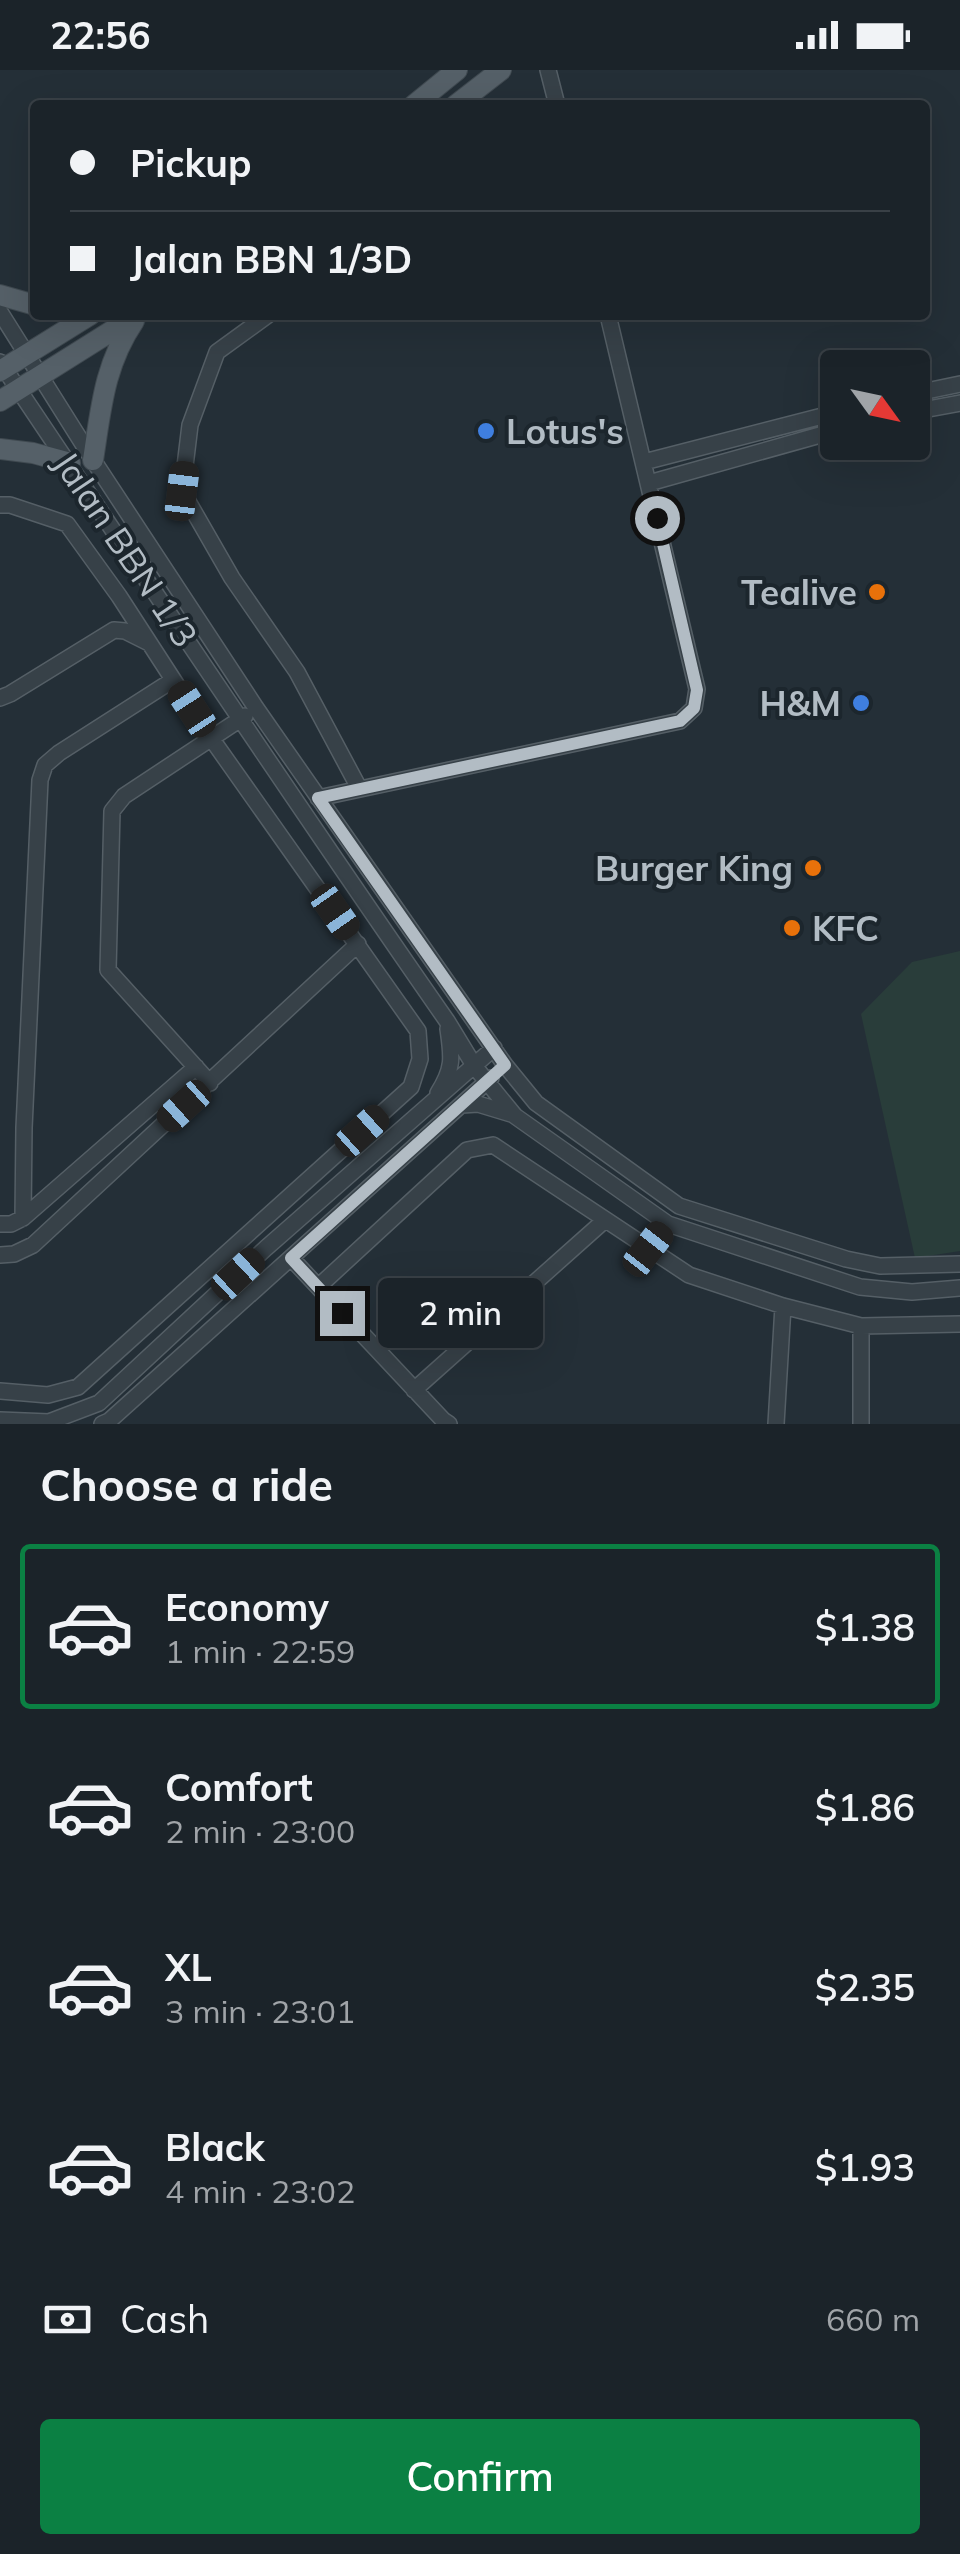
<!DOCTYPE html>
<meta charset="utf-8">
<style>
:root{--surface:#1b2329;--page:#242b31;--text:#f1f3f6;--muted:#a0a4a8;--line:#394046;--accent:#0b8043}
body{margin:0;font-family:Mulish,sans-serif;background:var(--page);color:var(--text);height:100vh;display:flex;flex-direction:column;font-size:38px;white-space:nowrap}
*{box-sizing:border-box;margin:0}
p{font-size:32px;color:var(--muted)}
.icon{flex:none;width:55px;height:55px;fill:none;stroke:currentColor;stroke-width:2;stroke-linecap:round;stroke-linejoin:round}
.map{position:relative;height:1354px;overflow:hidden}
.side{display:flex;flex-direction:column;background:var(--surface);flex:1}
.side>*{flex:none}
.top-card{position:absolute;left:30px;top:30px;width:900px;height:220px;border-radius:10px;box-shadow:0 10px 40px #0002,0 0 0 2px var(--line);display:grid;align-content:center;height:220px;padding:0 40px;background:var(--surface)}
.needle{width:65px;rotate:123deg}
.controls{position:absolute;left:820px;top:280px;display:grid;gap:20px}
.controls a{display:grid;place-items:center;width:110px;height:110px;border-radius:10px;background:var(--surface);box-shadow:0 10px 40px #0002,0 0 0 2px var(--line);font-size:50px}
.end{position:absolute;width:45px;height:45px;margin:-22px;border:12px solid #b2bcc4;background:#111;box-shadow:0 0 0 5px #111}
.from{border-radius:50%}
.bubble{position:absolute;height:70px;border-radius:10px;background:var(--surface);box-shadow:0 10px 40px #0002,0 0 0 2px var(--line);font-size:32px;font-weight:600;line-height:70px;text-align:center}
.car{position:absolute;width:30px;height:60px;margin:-30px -15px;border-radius:12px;box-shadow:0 0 8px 2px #0007;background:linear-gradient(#222 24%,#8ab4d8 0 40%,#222 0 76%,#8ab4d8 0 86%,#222 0)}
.top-card b{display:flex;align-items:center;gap:35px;height:95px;font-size:38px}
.top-card b+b{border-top:2px solid var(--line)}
.top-card i{width:25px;height:25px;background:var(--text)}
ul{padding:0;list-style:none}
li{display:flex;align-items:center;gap:30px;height:165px;margin:0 20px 15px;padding:0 20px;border:5px solid transparent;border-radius:10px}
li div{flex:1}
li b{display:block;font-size:38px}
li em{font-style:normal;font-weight:600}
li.selected{border-color:var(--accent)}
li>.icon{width:90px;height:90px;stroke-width:1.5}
h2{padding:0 40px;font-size:45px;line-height:120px}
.pay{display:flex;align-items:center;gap:25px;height:110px;padding:0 40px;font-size:38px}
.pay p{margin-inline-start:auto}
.cta{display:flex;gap:20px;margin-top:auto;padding:20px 40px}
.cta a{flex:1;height:115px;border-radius:10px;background:var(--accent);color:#fff;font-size:40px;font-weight:600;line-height:115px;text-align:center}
.status{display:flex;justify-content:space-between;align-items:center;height:70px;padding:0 50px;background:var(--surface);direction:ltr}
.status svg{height:28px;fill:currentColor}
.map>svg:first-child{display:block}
.green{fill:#293d3a}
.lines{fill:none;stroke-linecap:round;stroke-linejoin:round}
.minor-casing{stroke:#555f66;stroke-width:18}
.major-casing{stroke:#404a51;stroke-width:22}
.minor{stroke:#374148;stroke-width:15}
.major{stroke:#556068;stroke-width:20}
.route{stroke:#b2bcc4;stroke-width:12}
.shop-dot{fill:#3f7fe0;stroke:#1c262d;stroke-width:4}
.food-dot{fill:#e8710a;stroke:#1c262d;stroke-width:4}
.labels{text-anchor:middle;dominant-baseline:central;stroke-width:8;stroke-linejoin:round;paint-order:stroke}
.poi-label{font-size:35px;font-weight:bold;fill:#b2bcc4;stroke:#1c262d;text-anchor:end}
.street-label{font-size:35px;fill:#b2bcc4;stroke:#1c262d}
</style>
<div class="status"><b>22:56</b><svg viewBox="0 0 49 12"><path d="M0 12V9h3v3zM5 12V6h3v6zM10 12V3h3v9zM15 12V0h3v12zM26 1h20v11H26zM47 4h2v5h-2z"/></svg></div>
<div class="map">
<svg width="960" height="1354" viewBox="0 0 960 1354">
<rect width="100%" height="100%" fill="#242f37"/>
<path class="green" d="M960,881V1181L915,1188L861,944L912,892Z"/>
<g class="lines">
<g class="minor-casing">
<path id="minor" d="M548,0L557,35
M0,242L93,390L256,638L505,995L536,1033L679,1136L846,1189L880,1196L960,1194
M268,245L217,282L190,355L182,421L232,508L297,602L359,718
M0,292C148,512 295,733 447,951L475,997L515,1046L668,1154L860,1217L912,1222L960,1218
M912,324L960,314
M912,342L960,333
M644,392L838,342
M649,413L838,360
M0,435H10L67,454L119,526L211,668L418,961L420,989L411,1017L78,1317L48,1325L0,1321
M0,628L10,624L114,560L125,561L149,573
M318,728L680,651L694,638L697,619L608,245
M210,1013L108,900L112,741L124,726L245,646
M438,1023C454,998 452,987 448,959
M462,1035L478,1034L511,1044
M23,1148L24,1058L40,710L45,695L59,683L173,610
M0,1154H11L23,1148L196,997
M0,1185L14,1184L33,1175L358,874
M291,1188L443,1350L449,1354
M318,1217L467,1080L493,1075L689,1205L783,1236L861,1256L960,1254
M414,1320L605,1150
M0,1350L49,1352L99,1333L266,1178L494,978
M102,1354L109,1351L491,1008
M776,1354L783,1236
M861,1354V1256"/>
</g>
<g class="major-casing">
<path id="major" d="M414,35L457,0
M456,35L501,0
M0,225L35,235
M0,301L90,245
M0,331L137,245
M0,379L33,383L70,393
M93,390C101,339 104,295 134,251"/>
</g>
<use href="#minor" class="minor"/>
<use href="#major" class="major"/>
</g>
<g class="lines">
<path class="route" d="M342,1243L291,1188L505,995L318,728L680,651L694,638L697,620L657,448"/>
</g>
<g class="shop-dot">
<circle cx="486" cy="361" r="10"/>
<circle cx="861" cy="633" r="10"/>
</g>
<g class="food-dot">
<circle cx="877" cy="522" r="10"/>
<circle cx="813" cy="798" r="10"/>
<circle cx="792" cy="858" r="10"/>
</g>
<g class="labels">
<g class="poi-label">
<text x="506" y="361" text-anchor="start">Lotus's</text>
<text x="857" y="522">Tealive</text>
<text x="841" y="633">H&amp;M</text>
<text x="793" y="798">Burger King</text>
<text x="812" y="858" text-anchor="start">KFC</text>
</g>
<g class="street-label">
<text transform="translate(126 479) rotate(56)">Jalan BBN 1/3</text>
</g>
</g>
</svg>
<div class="controls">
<a><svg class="needle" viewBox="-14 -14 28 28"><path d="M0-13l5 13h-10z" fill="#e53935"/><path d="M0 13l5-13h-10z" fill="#a0a4a8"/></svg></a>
</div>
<i class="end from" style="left:657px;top:448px"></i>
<i class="end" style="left:342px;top:1243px"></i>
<div class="bubble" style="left:378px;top:1208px;width:165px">2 min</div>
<i class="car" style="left:182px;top:421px;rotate:7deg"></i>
<i class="car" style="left:192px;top:639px;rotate:327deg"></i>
<i class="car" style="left:335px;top:842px;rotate:145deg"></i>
<i class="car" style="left:184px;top:1036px;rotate:228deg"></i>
<i class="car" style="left:362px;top:1061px;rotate:48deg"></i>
<i class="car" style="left:648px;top:1179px;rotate:38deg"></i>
<i class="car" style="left:238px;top:1204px;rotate:47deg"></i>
<div class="top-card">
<b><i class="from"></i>Pickup</b>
<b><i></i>Jalan BBN 1/3D</b>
</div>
</div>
<section class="side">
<h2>Choose a ride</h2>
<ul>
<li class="selected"><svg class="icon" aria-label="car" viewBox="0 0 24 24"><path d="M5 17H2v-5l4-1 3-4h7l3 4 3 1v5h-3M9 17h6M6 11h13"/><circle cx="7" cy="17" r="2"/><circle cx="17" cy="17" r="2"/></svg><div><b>Economy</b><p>1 min · 22:59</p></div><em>$1.38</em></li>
<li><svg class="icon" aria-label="car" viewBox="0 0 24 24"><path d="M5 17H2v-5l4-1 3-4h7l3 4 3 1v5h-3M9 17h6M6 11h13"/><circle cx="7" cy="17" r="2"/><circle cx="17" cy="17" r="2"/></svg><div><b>Comfort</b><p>2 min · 23:00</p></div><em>$1.86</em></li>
<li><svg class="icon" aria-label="car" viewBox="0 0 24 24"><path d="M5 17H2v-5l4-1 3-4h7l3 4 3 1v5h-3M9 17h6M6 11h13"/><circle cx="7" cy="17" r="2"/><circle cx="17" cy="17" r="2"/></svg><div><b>XL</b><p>3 min · 23:01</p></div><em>$2.35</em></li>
<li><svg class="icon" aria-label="car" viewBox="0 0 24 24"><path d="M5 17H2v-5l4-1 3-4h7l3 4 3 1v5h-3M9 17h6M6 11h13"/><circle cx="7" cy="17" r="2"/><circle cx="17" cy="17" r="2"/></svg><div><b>Black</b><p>4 min · 23:02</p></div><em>$1.93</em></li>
</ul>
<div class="pay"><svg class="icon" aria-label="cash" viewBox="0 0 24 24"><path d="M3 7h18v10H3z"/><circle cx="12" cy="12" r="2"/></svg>Cash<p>660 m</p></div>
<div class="cta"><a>Confirm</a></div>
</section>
